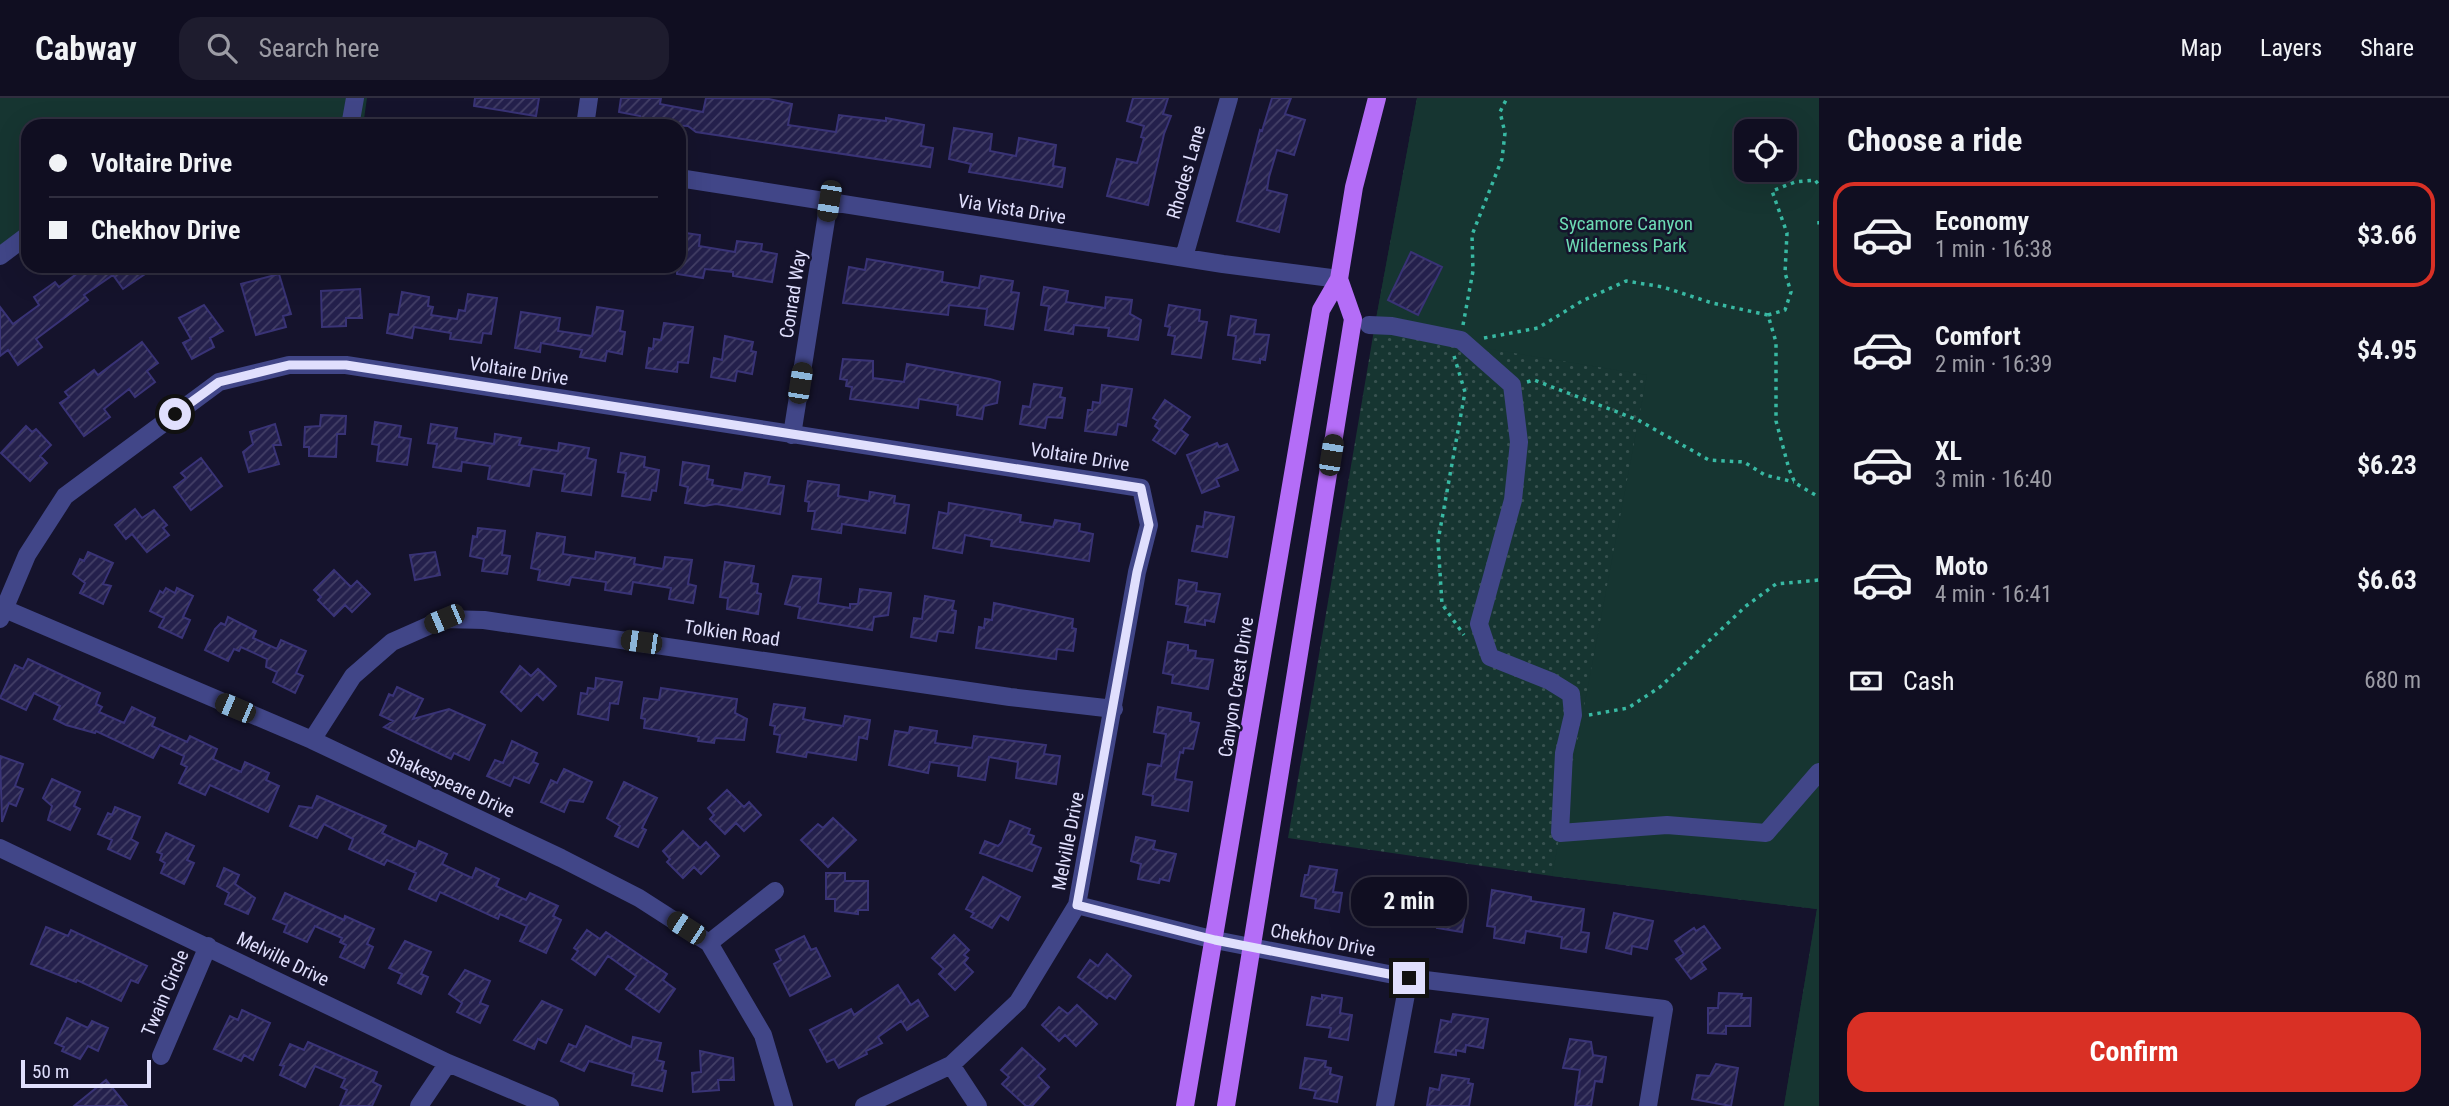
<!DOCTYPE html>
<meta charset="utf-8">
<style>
:root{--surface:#100e21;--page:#1e1c2e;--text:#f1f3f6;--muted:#9c9ca5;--line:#302e3f;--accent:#d93025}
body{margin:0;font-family:"Roboto Condensed",sans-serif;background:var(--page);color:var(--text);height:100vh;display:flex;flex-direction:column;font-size:26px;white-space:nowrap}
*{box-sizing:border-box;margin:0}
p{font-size:23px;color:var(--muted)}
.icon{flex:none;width:38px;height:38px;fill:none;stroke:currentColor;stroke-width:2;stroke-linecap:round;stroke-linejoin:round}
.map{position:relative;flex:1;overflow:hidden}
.side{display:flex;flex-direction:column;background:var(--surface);width:630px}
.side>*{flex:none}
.guide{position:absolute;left:21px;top:21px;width:665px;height:154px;border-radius:21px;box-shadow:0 7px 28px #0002,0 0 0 2px var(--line);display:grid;align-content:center;height:154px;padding:0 28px;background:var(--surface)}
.controls{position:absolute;left:1734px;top:21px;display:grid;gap:14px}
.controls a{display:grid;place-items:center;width:63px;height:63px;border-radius:14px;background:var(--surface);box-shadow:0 7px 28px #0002,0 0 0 2px var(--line);font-size:35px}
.scale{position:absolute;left:21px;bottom:18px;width:130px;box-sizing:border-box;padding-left:7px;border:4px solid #e0dffd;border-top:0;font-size:19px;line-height:24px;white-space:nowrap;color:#e0dffd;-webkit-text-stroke:5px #15132c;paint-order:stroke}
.end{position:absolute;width:32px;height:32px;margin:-16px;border:9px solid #e0dffd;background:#111;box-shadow:0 0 0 4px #111}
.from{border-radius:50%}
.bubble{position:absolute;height:49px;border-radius:21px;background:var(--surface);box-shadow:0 7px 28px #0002,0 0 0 2px var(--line);font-size:23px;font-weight:700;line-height:49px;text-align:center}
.car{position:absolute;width:21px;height:42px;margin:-21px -10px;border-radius:9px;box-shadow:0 0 5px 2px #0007;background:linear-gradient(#222 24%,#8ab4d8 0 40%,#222 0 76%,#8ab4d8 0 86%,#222 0)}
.guide b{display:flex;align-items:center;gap:24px;height:66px;font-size:26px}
.guide b+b{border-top:2px solid var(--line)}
.guide i{width:18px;height:18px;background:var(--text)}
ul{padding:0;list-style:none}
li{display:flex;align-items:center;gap:21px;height:105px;margin:0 14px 10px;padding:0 14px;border:4px solid transparent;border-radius:21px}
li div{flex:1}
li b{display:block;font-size:26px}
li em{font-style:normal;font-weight:700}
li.selected{border-color:var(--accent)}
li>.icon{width:63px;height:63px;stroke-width:1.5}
h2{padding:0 28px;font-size:32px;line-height:84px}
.pay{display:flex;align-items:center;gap:18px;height:77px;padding:0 28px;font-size:26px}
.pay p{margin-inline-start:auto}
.button{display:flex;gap:14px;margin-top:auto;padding:14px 28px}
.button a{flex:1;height:80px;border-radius:21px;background:var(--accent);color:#fff;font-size:28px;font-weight:700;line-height:80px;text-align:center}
header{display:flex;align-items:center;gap:42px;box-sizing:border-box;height:98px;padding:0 35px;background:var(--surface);border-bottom:2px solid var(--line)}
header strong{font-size:33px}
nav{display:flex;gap:38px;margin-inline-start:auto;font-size:24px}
.search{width:490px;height:63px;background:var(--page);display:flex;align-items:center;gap:18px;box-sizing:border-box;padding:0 24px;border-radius:21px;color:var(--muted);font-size:26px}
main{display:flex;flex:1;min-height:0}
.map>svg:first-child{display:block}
.grass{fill:url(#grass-dots);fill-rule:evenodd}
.park{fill:#163531;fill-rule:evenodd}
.building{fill:url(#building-hatch);stroke:#393376;stroke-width:2}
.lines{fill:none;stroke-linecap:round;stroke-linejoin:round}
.path{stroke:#38b9a3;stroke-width:3.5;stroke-dasharray:3.5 5;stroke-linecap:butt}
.minor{stroke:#414688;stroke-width:18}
.major{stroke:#b46df7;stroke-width:18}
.route{stroke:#e0dffd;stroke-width:9}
.labels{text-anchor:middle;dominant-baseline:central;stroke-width:5;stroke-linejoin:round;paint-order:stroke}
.street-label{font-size:19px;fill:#e0dffd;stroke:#15132c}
.park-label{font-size:19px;fill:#6ddbb4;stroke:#15132c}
</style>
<header>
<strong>Cabway</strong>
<div class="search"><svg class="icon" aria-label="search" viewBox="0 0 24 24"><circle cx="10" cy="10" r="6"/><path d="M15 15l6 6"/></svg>Search here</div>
<nav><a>Map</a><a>Layers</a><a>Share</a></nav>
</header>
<main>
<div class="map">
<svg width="1819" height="1008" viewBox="0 0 1819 1008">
<defs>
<pattern id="grass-dots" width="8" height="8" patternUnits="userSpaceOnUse" patternTransform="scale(1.75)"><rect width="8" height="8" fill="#163531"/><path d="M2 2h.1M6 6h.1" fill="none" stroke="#385250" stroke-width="1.8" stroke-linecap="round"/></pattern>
<pattern id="building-hatch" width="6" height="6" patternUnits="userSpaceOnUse" patternTransform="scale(1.75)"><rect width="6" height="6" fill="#24204c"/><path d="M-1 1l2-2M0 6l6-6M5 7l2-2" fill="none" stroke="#444067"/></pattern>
</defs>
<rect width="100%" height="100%" fill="#15132c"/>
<path class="grass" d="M1417,0H1819V1008H1784L1817,811L1552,778L1288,740L1374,232ZM1746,33H1785V72H1746Z"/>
<path class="park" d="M0,0H367L363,28H28V143L0,163Z
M1417,0H1819V1008H1784L1817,811L1552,778L1647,277L1374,232ZM1746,33H1785V72H1746Z"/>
<path class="building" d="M475,0H539L536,18L474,8Z
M621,0H661L660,6L703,14L706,0L769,1L792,6L788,27L836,34L839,17L886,23V20L924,27L921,48L933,50L930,69L696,34L688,28L639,26L640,18L619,14Z
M1133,0H1168L1163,16L1171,18L1164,36L1148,107L1107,98L1117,61L1137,65L1144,40L1141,39L1144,28L1127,23Z
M1272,0H1291L1285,16L1305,22L1294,57L1277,52L1269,79L1267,92L1287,97L1279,134L1237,123L1260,32L1262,33Z
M954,30L992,36L990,53L1016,58L1019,40L1056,47L1053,68L1065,70L1062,89L969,74L971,66L949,61Z
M679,134L700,137L699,148L735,154L737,143L762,146L761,153L777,156L772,184L733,178V174L705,171L703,180L677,176Z
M1411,154L1442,169L1418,217L1388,202Z
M867,161L943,174L942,184L979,190L981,178L1013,183L1011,194L1019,195L1013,231L985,227L987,211L949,207L948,217L843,205L849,169L865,172Z
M87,168H157L123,191L113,177L84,197L88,202L36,241L42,249L18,267L8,252L0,258V209L13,226L39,207L34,199L55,184L59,189Z
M279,176L291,216L283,218L286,229L256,237L241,186Z
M1044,189L1068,193L1066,204L1105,210L1106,199L1132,202L1130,216L1141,222L1138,242L1108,238L1109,230L1074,227L1073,236L1045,232L1049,208L1041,207Z
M360,191L362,220H346V228L322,229L321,193Z
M402,194L429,199L428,208L433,209L431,217L457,221L459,212L465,213L468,196L497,200L491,236L483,235L481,245L450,241L451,235L414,229L412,240L387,235L390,216L398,217Z
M204,207L223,233L210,240L214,249L192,261L183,245L191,241L179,220Z
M1169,207L1200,212L1199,223L1207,224L1201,260L1172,256L1175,238L1168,237L1170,229L1165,228Z
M597,209L623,213L620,233L625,234L622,256L607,253L605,263L580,259L582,252L541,245L540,254L515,250L521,214L560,220L558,233L592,238Z
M1231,218L1256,222L1254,236L1269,237L1265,262L1260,261V265L1233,261L1236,238L1228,237Z
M664,225L693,229L688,265L678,264L677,274L646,270L649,250L653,251L654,241L661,242Z
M725,238L753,244L751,253L756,254L752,276L737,273L735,283L711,279L714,260L722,262Z
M142,244L158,265L147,273L155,284L135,299L129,291L104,311L110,319L84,338L60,305L69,299L65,294L94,272L98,277Z
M843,261L873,263V280L904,284L907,266L990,281L1000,284L997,305L984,308L982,321L957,317L958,307L919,301L918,310L850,301L852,289L846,288L847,282L840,281Z
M1034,286L1062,290L1060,299L1065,300L1062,320L1047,319L1045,330L1020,326L1023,308L1030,309Z
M1102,287L1132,291L1126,328L1118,326L1116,337L1085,333L1088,312H1092L1093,304L1100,305Z
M1165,302L1190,319L1181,332L1188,337L1175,356L1153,342L1160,332L1155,328L1158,323L1153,320Z
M321,317L346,318L345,336H337L336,359L309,358V349H304L305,329L320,328Z
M375,324L401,328L399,339L411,341L407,367L377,363L379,347L372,346Z
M275,326L281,347H273L279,366L249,374L243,354L253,346L250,334Z
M431,326L457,330L455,340L494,346L495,336L521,340L519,347L558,353L559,345L589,350L587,360L596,362L591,397L562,393L565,376L532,371L529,388L488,381L490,368L462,364L461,373L433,369L437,346L428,345Z
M26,328L32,334L36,331L51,347L40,358L47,365L30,383L1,355Z
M1217,345L1219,349L1227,346L1238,372L1216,381L1219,388L1202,395L1187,357Z
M621,355L645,359L644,369L659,372L656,393L652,392L650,402L622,398L626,375L618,374Z
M201,360L222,388L191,412L174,389L186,380L181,375Z
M683,364L709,368L707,381L713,382L712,387L742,392L745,375L770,379L768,386L784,388L780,416L716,406L704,408L685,405L688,389L680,387Z
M808,383L839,387L838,398L869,403L870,394L895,398L894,405L909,407L905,435L842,426L841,435L812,431L815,413H808L809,404L805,403Z
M949,405L1021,417L1020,424L1053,429L1055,422L1080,426L1079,433L1093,436L1089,463L991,448L992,442L965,437L962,455L933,450L939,414L948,416Z
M135,411L142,420L154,412L167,427L163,430L169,437L147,454L132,436L126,441L115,427Z
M1205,414L1234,419L1227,459L1192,453L1197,428L1203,429Z
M478,430L505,433L502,457L510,458L507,476L482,473L484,461L470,458L473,438L477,439Z
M537,435L565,439L563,456L595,461L596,454L635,460L634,466L663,471L665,459L692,462L688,486L696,488L693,505L669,501L671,490L633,484L631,496L605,492L606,484L571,479L569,487L538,482L540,472L531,470Z
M88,454L113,465L103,486L111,488L103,506L80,495L85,485L73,476L80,461L84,463Z
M435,454L440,477L415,482L410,457Z
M725,464L754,468L751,485L758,486L757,495L761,496L758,516L727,511L728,500L720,499Z
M334,472L351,489L357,483L370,496L352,514L345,507L334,518L318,502L321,499L314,492Z
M793,478L821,481L818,505L850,510V506H858L860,491L891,495L888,517L874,519L872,532L798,520L800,509L785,506Z
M1179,482L1197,485L1196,493L1220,496L1214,524L1205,522V527L1185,524L1188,508L1176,506Z
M166,490L175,495L177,490L193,498L183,519L190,522L182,540L159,529L164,520L150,513L160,493L163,495Z
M925,498L954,503L952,512L956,513L953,535L938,533L936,543L911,539L914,520L922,521Z
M994,505L1073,521L1072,530L1076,531L1073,553L1057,551L1056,561L976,550L979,529L984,530L985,521L992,522Z
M228,519L256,533L253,540L277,551L281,542L306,553L296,575L303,578L295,595L273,584L277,574L266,569L267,561L241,549L239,553L234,551L228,563L205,552L215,531L221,525L225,527Z
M1168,544L1188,547V552L1196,553L1195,560L1213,562L1208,591L1172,585L1173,577L1163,575Z
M28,561L100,595L96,606L102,609L99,614L124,625L132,609L155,620L152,628L187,644L190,638L217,651L213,661L241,674L245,664L269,675L266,682L279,688L268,714L210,687L205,697L179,685L187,669L181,666L184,658L160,647L153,660L96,633L95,635L66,627L54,621L60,608L34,595L26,612L0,600L15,567L23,571Z
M520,568L531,578L538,571L556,588L543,602L537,596L521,613L501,594Z
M596,580L622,584L618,606L610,605L608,622L578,616L581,595L587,596L588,590L595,591Z
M397,589L423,601L413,621L449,611L485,627L469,662L454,655L451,661L384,629L393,623L380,617L389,596L393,598Z
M661,590L737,601L735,615L747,621L744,642L715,640L714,645L698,643L699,639L644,630L645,621L641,620L644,600L659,602Z
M774,606L805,610L803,621L812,623L843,628L845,618L870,622L867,641L859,639L856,662L807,654L806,659L777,654L780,637L774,636L775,628L770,627Z
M1158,609L1191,615L1190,623L1199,625L1193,651L1184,650L1183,655L1180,654L1175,681L1192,684L1188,713L1152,707L1153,698L1143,696L1148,666L1161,668L1166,636L1154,634Z
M910,629L937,633L935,645L972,650L974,638L1046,647L1044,656L1060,658L1056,686L1016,680L1018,664L989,659L985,682L958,678L959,668L930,664L928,675L889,667L895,633L909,635Z
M512,643L537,655L533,664L538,666L529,685L514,679L510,688L487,678L495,662L503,665Z
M0,658L23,666L15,688L23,691L16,708L9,705L2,724Z
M564,671L592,684L583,704L569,702L564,714L541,704L551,682L557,685Z
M52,681L80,694L74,708L80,711L70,732L48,722L52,708L43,700Z
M624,684L657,700L642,730L646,732L638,749L615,738L620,728L607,720Z
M727,692L744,709L749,704L761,717L744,733L736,725L725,736L710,721L714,717L708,710Z
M317,698L386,728L382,735L416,751L419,743L447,756L442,766L472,780L476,770L499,781L496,788L526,802L530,795L558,808L553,818L561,822L546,855L520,843L527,828L500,816L498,821L440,794L436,803L409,791L416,775L387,762L384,767L349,751L353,741L324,726L317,740L290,728L299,708L312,710Z
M115,709L140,719L131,741L138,745L130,761L108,751L112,742L98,736L108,715L112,717Z
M833,720L856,742L828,769L801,742L818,726L823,730Z
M1010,723L1030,731L1028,736L1034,738L1031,746L1041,750L1032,773L980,755L985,743L998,748L1002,744Z
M683,733L700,750L706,744L719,758L701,776L694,769L683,780L667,764L670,761L663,753Z
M166,735L194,748L187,762L194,765L184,786L161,775L165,765L160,762L162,756L157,754Z
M1136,739L1155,743L1153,751L1176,756L1169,783L1160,781L1159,785L1138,781L1141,766L1131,763Z
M1310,768L1337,772L1333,794L1342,795L1339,814L1315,810L1316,801L1301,798L1305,777H1308Z
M224,770L239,777L235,786L255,800L248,816L225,806L229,795L217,788Z
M826,775H845V783H868V812H858V816L835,813V801H826Z
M983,779L1020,799L1008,822L1000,817L992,830L971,819L974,815L966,811Z
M1367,780L1398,785L1395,801L1402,802L1399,824L1374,821L1376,808L1364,802Z
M1429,786L1461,791L1457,814L1465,815L1462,834L1437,830L1439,818L1424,816Z
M1492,792L1531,799V803L1584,811L1581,834L1589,835L1586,854L1561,850L1562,839L1526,833L1524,845L1494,840L1495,829L1487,828Z
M285,795L344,822L345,818L374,831L367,846L373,849L364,870L340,859L346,847L340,844L342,840L315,828L307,844L284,834L287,827L273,821Z
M1614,815L1653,823L1647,851L1632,848L1631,856L1606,850Z
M1704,828L1720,850L1701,864L1706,871L1691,881L1676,861L1684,856L1675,843L1694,830L1696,833Z
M46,829L68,838L71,832L147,868L138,885L131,882L121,903L77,882L76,884L31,866Z
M587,832L600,841L606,834L667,876L663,882L675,891L659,914L626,891L636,878L608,858L595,877L572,861L578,853L574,850Z
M954,837L969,852L964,857L968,860L964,865L973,874L955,892L939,876L944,871L932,860Z
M804,838L811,852L816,850L830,878L790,898L774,866L781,862L776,852Z
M405,843L431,854L421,876L428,879L421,896L398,885L402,876L389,870Z
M1107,856L1131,878L1115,901L1109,897L1107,900L1078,879L1090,862L1098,868Z
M465,872L490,883L480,905L488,908L480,925L457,914L462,905L449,896Z
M898,887L911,907L918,902L928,918L907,932L901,923L878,939L882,945L866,953L867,956L839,970L834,961L827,964L810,932L851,911L854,917Z
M1719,895L1742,896L1741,900H1751L1750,928H1726V936L1708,935V910H1718Z
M1322,897L1342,900L1340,915L1352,917L1348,942L1329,939L1331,930L1307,927L1312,899L1322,901Z
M542,903L562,912L546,945L538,941L534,951L514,942Z
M1077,907L1097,926L1076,948L1065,937L1059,943L1042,927L1059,909L1068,916Z
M242,912L270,925L253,962L244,957L241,963L214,951L230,918L238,922Z
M1453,916L1488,921L1483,950L1466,947L1465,954L1456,952V957L1435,954L1441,922L1451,924Z
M67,920L88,930L92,923L108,930L98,953L88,948L80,961L62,953L64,949L55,945Z
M586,928L631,949L633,939L661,945L657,962L664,964L662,972L666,973L662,993L632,987L634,976L589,963L584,973L561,963L569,946L576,949Z
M1570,941L1591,944L1593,957L1606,959L1602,984L1595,983L1591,1008H1575L1580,972L1563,970Z
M308,944L377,974L373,984L381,988L372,1008H340L347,992L341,989L345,981L315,968L305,989L280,977L284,968L280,967L290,946L304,952Z
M1022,950L1045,971L1038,978L1049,989L1032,1008H1026L1002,986L1009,979L1001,972Z
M700,953L733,960L734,982H718L719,992L693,994L692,975L701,974Z
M1305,960L1326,963L1325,969L1331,970L1330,976L1342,979L1337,1004L1314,1000L1316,993L1300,990Z
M1716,966L1738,970L1731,1008L1692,1001L1697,977L1710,978Z
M1442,977L1469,981L1468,985L1473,986L1469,1008H1427L1430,990L1439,992Z
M106,982L127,1008H74Z"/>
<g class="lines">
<path class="path" d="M1819,123V130
M1768,217L1785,212L1791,194L1785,175L1787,135L1772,93L1795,84L1815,82L1819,87
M1463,227L1473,173L1472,137L1502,61L1505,35L1500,14L1507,0
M1484,240L1538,230L1582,203L1626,183L1663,189L1712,205L1768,217L1776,244V323L1789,371L1795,385L1819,399
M1454,258L1465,294L1438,443L1442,506L1464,537
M1527,284L1534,282L1638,322L1709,362L1744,364L1765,377L1794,384
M1589,617L1628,610L1660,589L1746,508L1776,486L1819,482"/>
<path class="minor" d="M350,28L355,0
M585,28L589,0
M679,80L1223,166L1339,181
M0,158L28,137
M1184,159L1229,0
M1369,227L1392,228L1461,242L1512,287L1519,344L1513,402L1479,526L1490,559L1550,583L1571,596L1573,617L1564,655L1560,735L1667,727L1766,735L1819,674
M792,337L829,103
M0,509L312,642L561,760L639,800L709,845L763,937L784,1008
M0,521L27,457L65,398L219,284L289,267H346L1141,390L1149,427L1137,474L1077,807L1018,904L951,967L864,1008
M312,642L353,578L392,544L444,521L484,522L1010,599L1114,611
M0,750L448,965L550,1008
M1077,807L1215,842L1409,880L1664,911L1648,1008
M709,845L775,793
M161,958L208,848
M951,967L978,1008
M419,1008L448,965
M1385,1008L1409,880"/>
<path class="major" d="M1185,1008L1321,212L1339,181L1354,89L1377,0
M1226,1008L1353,221L1339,181"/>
</g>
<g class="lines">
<path class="route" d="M175,316L219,284L289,267H346L1141,390L1149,427L1137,474L1077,807L1215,842L1409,880"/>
</g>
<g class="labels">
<g class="street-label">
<text transform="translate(1186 74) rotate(-74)">Rhodes Lane</text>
<text transform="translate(1012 111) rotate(9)">Via Vista Drive</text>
<text transform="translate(793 196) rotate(-81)">Conrad Way</text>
<text transform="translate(519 273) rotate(9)">Voltaire Drive</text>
<text transform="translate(1080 359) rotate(9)">Voltaire Drive</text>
<text transform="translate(732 535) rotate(8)">Tolkien Road</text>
<text transform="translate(1236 589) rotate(-81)">Canyon Crest Drive</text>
<text transform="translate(451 685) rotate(25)">Shakespeare Drive</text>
<text transform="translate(1068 743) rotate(-79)">Melville Drive</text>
<text transform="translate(1323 842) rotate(11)">Chekhov Drive</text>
<text transform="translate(283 861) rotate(26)">Melville Drive</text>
<text transform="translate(165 895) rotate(-67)">Twain Circle</text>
</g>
<g class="park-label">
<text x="1626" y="125">Sycamore Canyon<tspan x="1626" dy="22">Wilderness Park</tspan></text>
</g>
</g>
</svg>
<div class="controls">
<a><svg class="icon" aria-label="locate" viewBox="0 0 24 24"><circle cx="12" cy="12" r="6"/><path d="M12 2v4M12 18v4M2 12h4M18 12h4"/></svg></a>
</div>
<div class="scale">50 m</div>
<i class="end from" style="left:175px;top:316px"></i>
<i class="end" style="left:1409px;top:880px"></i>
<div class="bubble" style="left:1351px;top:779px;width:116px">2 min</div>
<i class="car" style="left:829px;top:103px;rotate:189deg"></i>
<i class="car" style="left:800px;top:285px;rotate:9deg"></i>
<i class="car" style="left:1331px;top:357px;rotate:9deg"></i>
<i class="car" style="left:444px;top:521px;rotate:247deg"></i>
<i class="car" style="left:641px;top:544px;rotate:278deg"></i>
<i class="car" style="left:235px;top:610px;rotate:293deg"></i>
<i class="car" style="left:686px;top:830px;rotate:303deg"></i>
<div class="guide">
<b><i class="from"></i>Voltaire Drive</b>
<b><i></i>Chekhov Drive</b>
</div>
</div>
<section class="side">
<h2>Choose a ride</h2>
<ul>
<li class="selected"><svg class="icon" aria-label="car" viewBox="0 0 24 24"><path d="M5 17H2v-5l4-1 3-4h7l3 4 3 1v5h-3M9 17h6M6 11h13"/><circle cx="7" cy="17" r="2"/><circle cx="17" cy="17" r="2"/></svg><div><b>Economy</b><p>1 min · 16:38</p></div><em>$3.66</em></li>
<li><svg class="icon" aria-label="car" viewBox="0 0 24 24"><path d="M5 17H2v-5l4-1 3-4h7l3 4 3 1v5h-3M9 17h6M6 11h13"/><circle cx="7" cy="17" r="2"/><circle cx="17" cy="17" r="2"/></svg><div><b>Comfort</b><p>2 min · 16:39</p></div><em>$4.95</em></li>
<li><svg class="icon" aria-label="car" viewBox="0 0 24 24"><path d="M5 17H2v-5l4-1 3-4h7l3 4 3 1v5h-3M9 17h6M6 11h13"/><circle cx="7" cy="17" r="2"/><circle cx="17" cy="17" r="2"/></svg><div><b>XL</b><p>3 min · 16:40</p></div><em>$6.23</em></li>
<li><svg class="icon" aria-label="car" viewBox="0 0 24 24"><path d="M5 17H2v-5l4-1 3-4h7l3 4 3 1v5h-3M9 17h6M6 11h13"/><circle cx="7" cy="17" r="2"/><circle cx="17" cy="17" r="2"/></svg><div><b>Moto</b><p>4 min · 16:41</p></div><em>$6.63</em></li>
</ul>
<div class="pay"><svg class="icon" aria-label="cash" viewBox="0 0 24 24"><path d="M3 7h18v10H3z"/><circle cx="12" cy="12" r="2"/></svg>Cash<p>680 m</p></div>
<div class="button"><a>Confirm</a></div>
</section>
</main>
